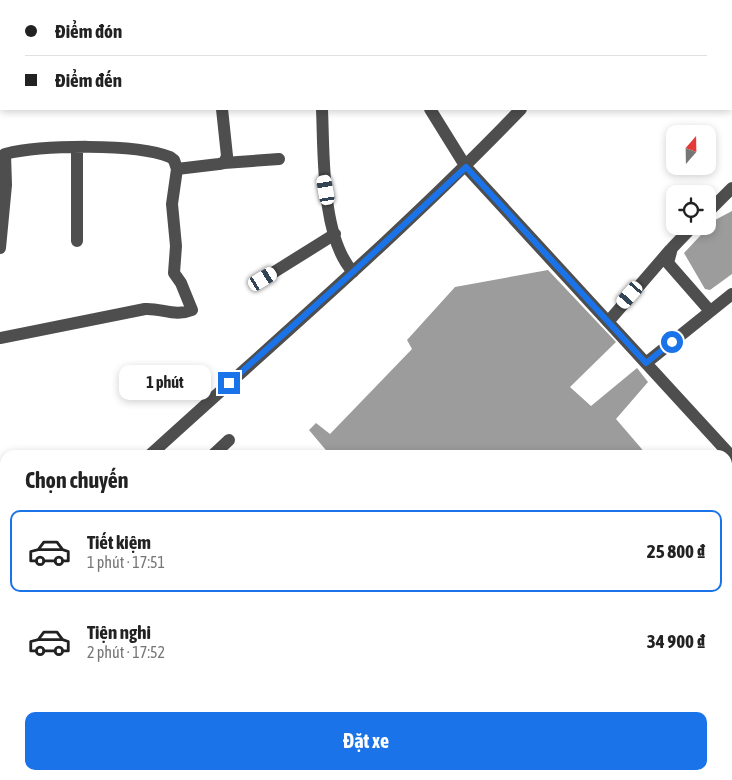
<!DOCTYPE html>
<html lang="vi">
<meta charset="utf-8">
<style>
:root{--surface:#fff;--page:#f6f6f6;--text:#222;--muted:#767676;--line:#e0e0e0;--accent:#1a73e8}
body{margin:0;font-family:"Asap Condensed",sans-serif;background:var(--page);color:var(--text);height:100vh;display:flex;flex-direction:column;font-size:19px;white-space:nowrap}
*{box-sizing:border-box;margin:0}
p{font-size:16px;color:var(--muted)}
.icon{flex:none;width:28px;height:28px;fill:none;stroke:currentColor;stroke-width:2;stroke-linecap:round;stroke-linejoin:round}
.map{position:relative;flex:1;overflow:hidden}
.side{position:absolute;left:0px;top:450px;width:732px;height:330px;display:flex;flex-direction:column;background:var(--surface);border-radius:15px 15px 0 0;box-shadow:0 2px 8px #0003}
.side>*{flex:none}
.hud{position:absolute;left:0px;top:0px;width:732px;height:110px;box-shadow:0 2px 8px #0003;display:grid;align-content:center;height:110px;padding:0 25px;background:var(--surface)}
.needle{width:32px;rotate:20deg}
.buttons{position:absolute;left:666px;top:125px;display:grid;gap:10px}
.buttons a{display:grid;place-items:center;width:50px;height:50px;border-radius:10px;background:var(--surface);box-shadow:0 2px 8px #0003;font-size:25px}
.end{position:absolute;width:22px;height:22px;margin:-11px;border:6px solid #1a73e8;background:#fff;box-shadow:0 0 0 2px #fff}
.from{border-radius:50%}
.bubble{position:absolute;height:35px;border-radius:10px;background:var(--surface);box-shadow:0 2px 8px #0003;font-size:16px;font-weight:700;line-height:35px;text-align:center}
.car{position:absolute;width:15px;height:30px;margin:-15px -8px;border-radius:6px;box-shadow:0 0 4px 1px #0007;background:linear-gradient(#fff 24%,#345 0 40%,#fff 0 76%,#345 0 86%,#fff 0)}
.hud b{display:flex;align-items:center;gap:18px;height:48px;font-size:19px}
.hud b+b{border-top:1px solid var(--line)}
.hud i{width:12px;height:12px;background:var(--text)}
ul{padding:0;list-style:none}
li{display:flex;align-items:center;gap:15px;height:82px;margin:0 10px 8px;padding:0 15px;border:2px solid transparent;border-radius:10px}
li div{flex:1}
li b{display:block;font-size:19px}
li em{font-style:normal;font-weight:700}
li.active{border-color:var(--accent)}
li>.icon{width:45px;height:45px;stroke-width:1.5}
h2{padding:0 25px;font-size:22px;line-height:60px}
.button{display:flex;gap:10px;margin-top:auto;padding:10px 25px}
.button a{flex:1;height:58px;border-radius:10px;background:var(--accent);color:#fff;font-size:20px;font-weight:700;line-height:58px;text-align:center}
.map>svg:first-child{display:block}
.water{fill:#9c9c9c}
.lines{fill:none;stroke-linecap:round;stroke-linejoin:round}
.minor{stroke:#4e4e4e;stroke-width:12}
.major{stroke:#000;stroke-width:12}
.route{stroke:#1a73e8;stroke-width:6}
</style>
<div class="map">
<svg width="732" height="780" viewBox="0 0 732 780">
<rect width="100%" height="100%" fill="#fff"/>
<path class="water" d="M732,211V274L710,290L705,289L684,253L715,220Z
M548,270L616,342L570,387L591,406L637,368L648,382L616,419L647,455H330L309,430L316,423L330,434L412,349L407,340L455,287Z
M5,603V677L0,661V609Z
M5,736V775H289L281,780H0V743Z"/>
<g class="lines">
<path class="minor" d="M404,0V1
M533,0L534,1
M242,1V0
M545,1L547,0
M625,1L626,0
M731,30L732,31
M0,60H1
M322,109C324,154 321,237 353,272
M430,109L466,167L732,457
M77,148V241
M224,163L279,159
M708,212L732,188
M693,226L672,248L668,263L710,311
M0,248L6,185L5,154C42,145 135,143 170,157L174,160L177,169L219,164L224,163L227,156L222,109
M263,279L335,234
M608,322L670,250
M0,338L145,309C162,308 175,317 192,310L181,283L174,273L176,246L172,204L177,169
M646,363L732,294
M150,455C275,341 404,231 521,109
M213,455L229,440
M0,488L5,501
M728,531L732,536
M0,572L5,567
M728,594L732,598
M728,628L732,623
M577,780L581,775
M730,780L732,778"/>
<path class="major" d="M728,717L732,713
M669,780L673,775"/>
</g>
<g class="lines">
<path class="route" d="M229,383L353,272L466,167L646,363L672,342"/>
</g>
</svg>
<div class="buttons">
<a><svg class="needle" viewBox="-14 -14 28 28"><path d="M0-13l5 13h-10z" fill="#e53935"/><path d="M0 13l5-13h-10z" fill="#767676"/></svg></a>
<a><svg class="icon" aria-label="locate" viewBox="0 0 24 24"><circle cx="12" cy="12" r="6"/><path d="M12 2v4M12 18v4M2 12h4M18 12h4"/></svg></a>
</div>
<i class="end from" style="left:672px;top:342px"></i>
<i class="end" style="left:229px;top:383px"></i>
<div class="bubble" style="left:119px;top:365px;width:92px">1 phút</div>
<i class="car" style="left:326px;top:190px;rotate:350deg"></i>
<i class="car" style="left:263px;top:279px;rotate:59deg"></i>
<i class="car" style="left:630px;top:295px;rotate:221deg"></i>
<div class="hud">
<b><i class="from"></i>Điểm đón</b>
<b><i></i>Điểm đến</b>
</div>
<section class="side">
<h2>Chọn chuyến</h2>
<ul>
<li class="active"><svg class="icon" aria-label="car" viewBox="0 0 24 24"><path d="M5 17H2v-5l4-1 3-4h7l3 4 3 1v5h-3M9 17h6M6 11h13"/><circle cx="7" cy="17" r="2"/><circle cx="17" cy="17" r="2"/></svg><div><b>Tiết kiệm</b><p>1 phút · 17:51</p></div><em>25 800 ₫</em></li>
<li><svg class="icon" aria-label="car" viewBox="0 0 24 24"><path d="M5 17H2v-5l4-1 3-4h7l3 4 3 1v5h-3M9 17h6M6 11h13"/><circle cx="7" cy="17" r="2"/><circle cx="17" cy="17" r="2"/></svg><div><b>Tiện nghi</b><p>2 phút · 17:52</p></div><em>34 900 ₫</em></li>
</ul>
<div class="button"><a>Đặt xe</a></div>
</section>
</div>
